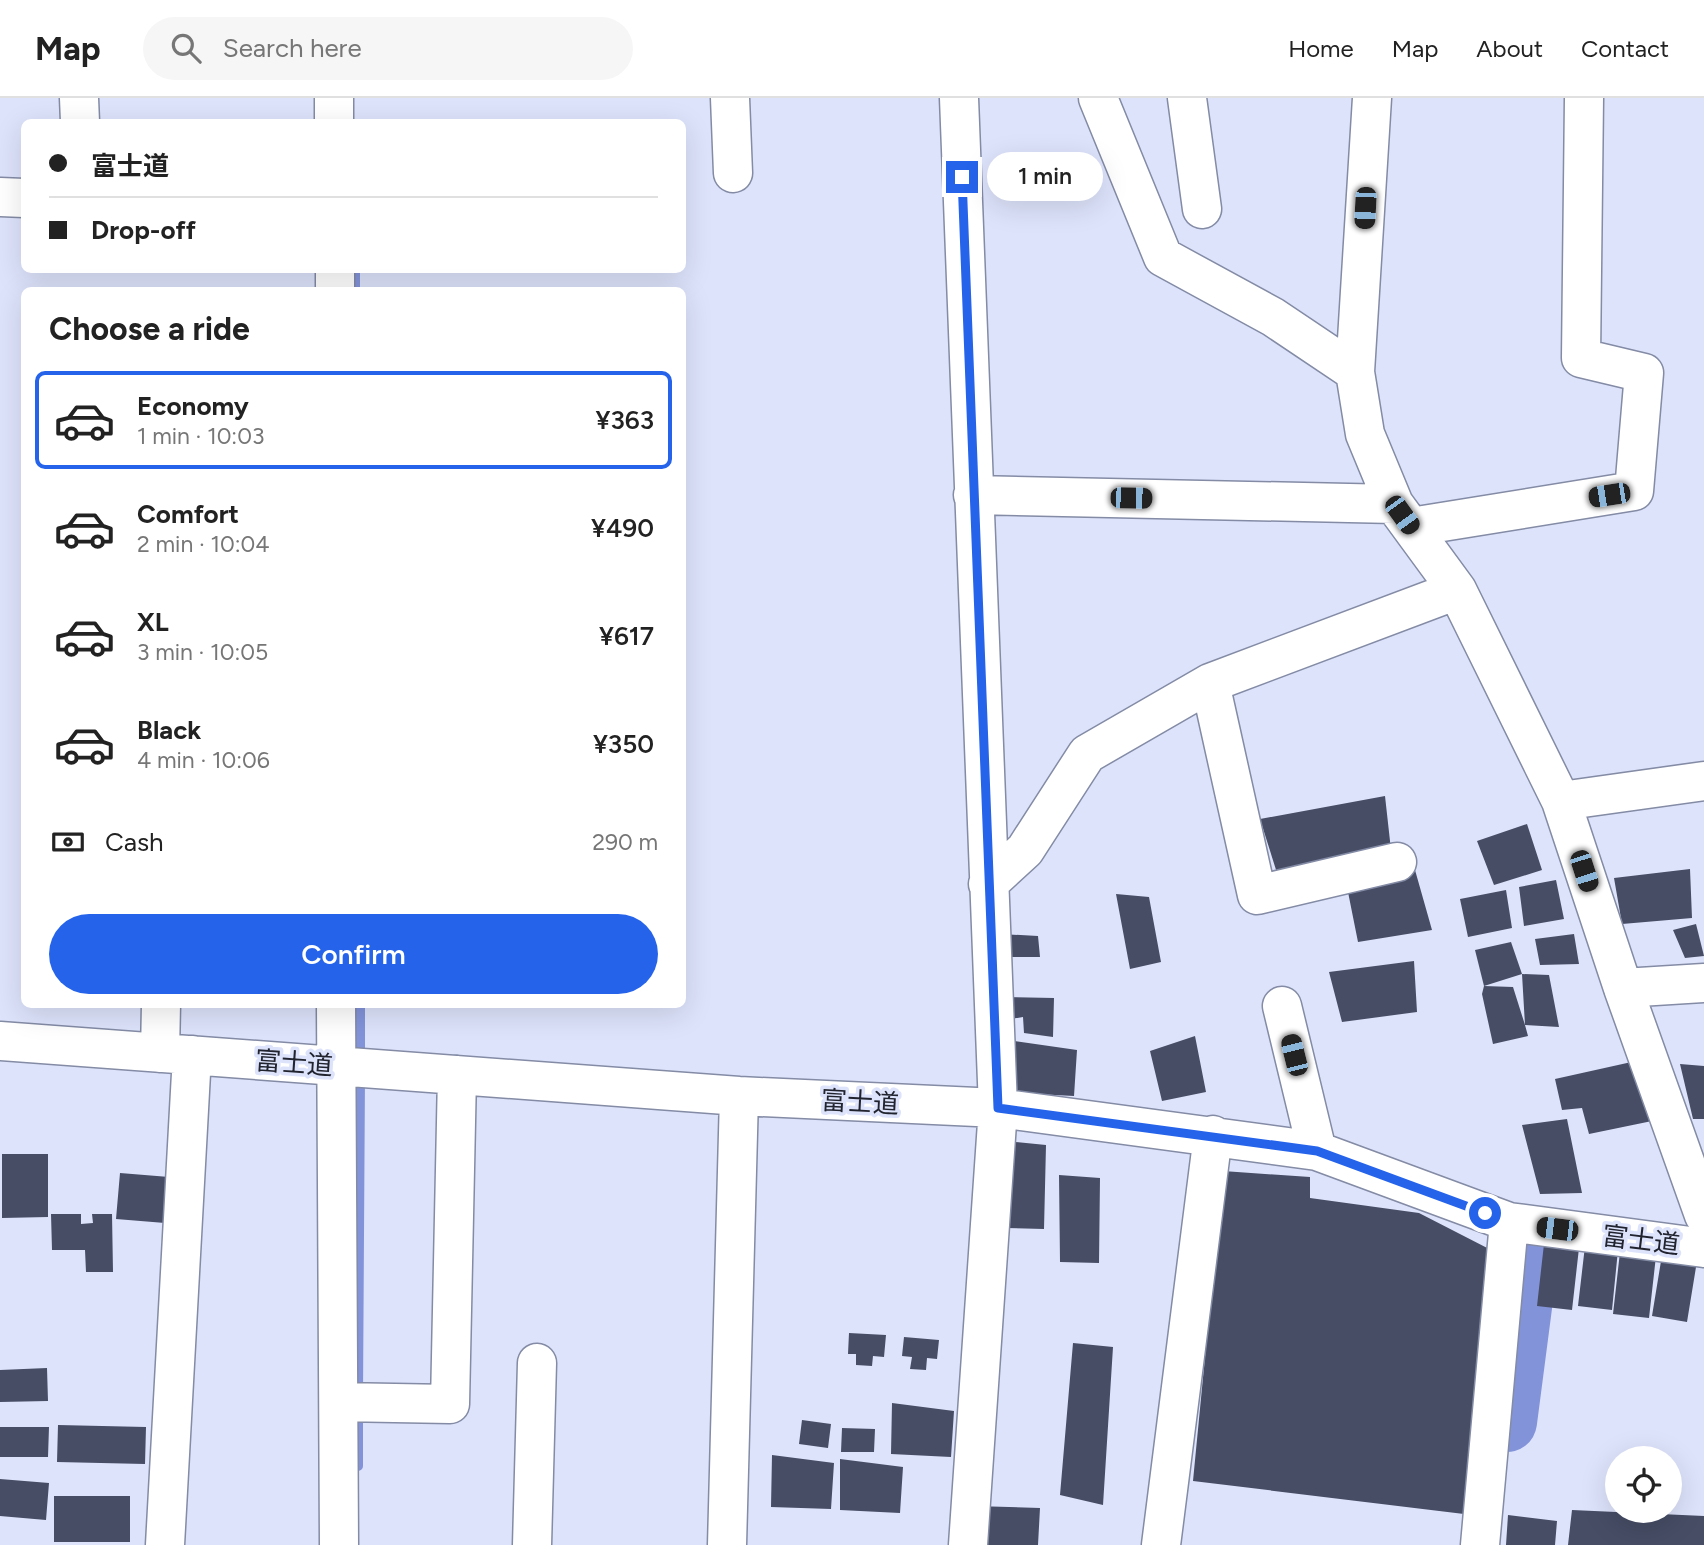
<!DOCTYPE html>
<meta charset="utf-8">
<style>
:root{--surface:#fff;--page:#f6f6f6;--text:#222;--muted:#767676;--line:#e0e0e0;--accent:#2563eb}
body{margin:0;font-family:Figtree,"Noto Sans JP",sans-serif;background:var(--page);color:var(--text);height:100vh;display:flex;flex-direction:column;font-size:26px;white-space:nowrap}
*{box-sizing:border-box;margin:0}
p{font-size:23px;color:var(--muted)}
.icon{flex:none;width:38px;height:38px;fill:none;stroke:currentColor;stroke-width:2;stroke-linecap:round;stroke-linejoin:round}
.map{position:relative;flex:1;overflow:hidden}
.drawer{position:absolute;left:21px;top:189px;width:665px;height:721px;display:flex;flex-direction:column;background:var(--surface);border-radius:10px;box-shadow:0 7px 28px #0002}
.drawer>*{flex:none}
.hud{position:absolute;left:21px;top:21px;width:665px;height:154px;border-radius:10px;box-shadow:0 7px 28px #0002;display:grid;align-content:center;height:154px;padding:0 28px;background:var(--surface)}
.tools{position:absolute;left:1605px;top:1348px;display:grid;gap:14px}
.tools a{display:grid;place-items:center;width:77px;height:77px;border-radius:50%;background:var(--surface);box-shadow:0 7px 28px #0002;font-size:35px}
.end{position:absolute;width:32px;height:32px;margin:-16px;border:9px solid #2563eb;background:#fff;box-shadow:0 0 0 4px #fff}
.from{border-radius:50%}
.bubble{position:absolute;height:49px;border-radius:24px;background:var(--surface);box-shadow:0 7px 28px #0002;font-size:23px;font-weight:600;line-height:49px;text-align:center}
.car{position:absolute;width:21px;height:42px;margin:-21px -10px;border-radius:9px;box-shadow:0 0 5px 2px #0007;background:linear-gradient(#222 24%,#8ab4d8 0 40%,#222 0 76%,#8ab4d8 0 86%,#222 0)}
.hud b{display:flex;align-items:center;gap:24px;height:66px;font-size:26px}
.hud b+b{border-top:2px solid var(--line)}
.hud i{width:18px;height:18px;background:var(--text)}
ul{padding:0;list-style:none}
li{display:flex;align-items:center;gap:21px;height:98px;margin:0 14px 10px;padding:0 14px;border:4px solid transparent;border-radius:10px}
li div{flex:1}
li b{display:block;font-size:26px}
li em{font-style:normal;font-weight:600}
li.selected{border-color:var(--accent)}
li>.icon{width:63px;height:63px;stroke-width:1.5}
h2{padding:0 28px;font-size:32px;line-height:84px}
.pay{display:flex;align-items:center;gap:18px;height:77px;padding:0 28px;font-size:26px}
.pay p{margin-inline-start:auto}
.cta{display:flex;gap:14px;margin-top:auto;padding:14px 28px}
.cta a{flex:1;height:80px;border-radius:42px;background:var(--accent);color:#fff;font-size:28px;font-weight:600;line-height:80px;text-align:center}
header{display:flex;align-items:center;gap:42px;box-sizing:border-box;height:98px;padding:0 35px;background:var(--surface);border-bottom:2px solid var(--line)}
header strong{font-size:33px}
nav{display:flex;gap:38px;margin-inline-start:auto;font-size:24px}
.search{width:490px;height:63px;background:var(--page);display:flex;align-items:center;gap:18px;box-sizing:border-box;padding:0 24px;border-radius:38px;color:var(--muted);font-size:26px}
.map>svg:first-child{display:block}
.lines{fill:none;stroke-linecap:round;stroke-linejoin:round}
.stream{stroke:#8293da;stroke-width:10}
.river{stroke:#8293da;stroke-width:60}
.building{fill:#464d65}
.minor-casing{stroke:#838ba5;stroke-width:41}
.minor{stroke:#fff;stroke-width:38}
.route{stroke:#2563eb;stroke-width:9}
.labels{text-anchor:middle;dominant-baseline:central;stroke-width:7;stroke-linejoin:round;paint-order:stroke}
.street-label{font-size:26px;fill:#21242f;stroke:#dde3fb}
</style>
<header>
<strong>Map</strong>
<div class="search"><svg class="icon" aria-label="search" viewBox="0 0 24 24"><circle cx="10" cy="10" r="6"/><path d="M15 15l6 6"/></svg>Search here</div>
<nav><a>Home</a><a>Map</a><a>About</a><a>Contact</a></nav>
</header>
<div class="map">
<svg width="1704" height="1447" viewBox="0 0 1704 1447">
<rect width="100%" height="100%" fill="#dde3fb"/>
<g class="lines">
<path class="stream" d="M355,172V192
M360,962V906
M358,1298L360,977
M358,1368V1313"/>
<path class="river" d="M1507,1324L1529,1155"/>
</g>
<path class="building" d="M1385,698L1391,752L1277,775L1260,721Z
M1527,726L1542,772L1494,787L1477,743Z
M1690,771L1692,820L1622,826L1614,780Z
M1415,772L1432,832L1358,844L1346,784Z
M1556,782L1564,821L1524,828L1519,789Z
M1506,792L1512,830L1468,839L1460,801Z
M1116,796L1149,799L1161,864L1130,871Z
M1696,826L1704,858L1685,860L1673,832Z
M1000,836L1038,838L1040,859H999Z
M1574,836L1579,866L1540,867L1535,841Z
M1511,844L1522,876L1484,888L1475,852Z
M1414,863L1417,914L1342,924L1329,874Z
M1522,876L1549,877L1559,929L1525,927L1528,938L1493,946L1482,896L1484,888L1513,889L1525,927Z
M997,899L1054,900L1053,939L1024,935L1023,919L1000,923Z
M1195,938L1206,994L1162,1003L1150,953Z
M1014,943L1077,952L1074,998L1014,995Z
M1636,963L1652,1023L1589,1036L1582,1010L1562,1012L1555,981Z
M1680,966L1704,968V1021H1693Z
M1567,1021L1582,1095L1540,1096L1522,1027Z
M1005,1043L1046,1047L1044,1131L1005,1130Z
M2,1056H48V1119L2,1120Z
M1223,1073L1310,1079V1100L1419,1115L1495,1154L1464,1416L1193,1383Z
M120,1075L169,1079L165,1125L116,1121Z
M1059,1077L1100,1080L1099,1165L1060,1164Z
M51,1116H81V1126L93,1125L92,1116H112L113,1174H86L85,1152H52Z
M1544,1146L1579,1150L1572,1212L1537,1208Z
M1585,1148L1618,1152L1612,1212L1578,1208Z
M1620,1154L1656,1158L1649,1220L1613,1216Z
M1662,1157L1697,1163L1687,1224L1652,1218Z
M849,1235L886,1237L884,1259L873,1258L872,1268L856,1267V1256H848Z
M904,1239L939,1242L937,1261L927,1260L926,1272L910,1271L912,1259L902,1258Z
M1073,1245L1113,1249L1103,1407L1060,1397Z
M47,1270L48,1303L0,1304V1272Z
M892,1305L954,1313L951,1359L891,1356Z
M802,1322L831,1326L828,1350L799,1346Z
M58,1327L146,1329L145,1366L57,1364Z
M0,1329H49L48,1359H0Z
M842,1330L875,1331L874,1354H841Z
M772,1357L834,1365L831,1411L771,1409Z
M840,1361L903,1369L900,1415L840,1412Z
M0,1381L49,1385L46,1422L0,1418Z
M54,1398H130V1444H54Z
M974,1408L1040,1410L1038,1447H975Z
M1572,1412L1704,1418V1447H1568Z
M1508,1417L1557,1423L1555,1447H1506Z"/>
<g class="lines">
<g class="minor-casing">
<path id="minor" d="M79,0L80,24
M334,0V24
M730,0L733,75
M959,0L998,1010L968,1447
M1098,0L1163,159L1273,219L1355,274L1365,336L1394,406L1457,492L1561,703L1623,890L1704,1117
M1187,0L1202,111
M0,99L24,100
M335,172V192
M1355,274L1372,0
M973,397L1394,406
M1411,429L1634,393L1644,275L1581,260L1584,0
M1210,585L1257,797L1397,764
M1561,703L1704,683
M988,786L1025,752L1087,656L1210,585L1457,492
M1623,890L1704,885
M336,906L339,1447
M1282,908L1317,1053
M0,943L739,998L998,1010L1317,1053L1509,1124L1704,1150
M160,955L161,906
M339,1304L450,1306L457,977
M165,1447L192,957
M532,1447L537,1265
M727,1447L739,998
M1161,1447L1213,1037
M1480,1447L1509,1124"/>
</g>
<use href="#minor" class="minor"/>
</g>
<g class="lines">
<path class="route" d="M962,79L998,1010L1317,1053L1485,1115"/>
</g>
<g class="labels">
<g class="street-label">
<text transform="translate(294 965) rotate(4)">富士道</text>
<text transform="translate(860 1004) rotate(3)">富士道</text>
<text transform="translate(1641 1142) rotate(7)">富士道</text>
</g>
</g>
</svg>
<div class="tools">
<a><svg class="icon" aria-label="locate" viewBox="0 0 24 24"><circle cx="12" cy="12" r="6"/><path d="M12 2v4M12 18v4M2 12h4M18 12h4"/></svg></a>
</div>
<i class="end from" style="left:1485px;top:1115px"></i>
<i class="end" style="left:962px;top:79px"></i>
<div class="bubble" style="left:987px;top:54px;width:116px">1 min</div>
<i class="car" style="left:1365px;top:110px;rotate:183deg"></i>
<i class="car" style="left:1609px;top:397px;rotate:261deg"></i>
<i class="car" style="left:1131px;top:400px;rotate:91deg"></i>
<i class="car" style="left:1402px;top:417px;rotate:144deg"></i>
<i class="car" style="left:1584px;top:773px;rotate:162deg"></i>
<i class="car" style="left:1294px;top:957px;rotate:346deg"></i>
<i class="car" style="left:1557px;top:1131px;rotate:277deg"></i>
<div class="hud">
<b><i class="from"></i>富士道</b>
<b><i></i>Drop-off</b>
</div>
<section class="drawer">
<h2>Choose a ride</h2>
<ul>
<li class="selected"><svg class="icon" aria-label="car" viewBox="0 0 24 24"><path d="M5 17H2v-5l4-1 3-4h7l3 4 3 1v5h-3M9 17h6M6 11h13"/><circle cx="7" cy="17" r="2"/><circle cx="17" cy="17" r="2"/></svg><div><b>Economy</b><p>1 min · 10:03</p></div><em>¥363</em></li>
<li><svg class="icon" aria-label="car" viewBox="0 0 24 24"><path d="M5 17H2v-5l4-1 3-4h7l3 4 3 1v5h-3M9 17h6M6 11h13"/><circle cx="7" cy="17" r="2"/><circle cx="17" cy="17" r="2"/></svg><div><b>Comfort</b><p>2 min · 10:04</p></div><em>¥490</em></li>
<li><svg class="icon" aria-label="car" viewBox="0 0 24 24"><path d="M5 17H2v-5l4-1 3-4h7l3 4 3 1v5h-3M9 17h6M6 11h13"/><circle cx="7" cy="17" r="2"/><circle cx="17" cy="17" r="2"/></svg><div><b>XL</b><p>3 min · 10:05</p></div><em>¥617</em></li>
<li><svg class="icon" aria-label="car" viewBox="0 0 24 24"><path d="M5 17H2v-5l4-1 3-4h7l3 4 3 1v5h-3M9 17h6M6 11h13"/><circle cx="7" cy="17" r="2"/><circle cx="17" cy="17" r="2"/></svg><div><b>Black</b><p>4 min · 10:06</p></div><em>¥350</em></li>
</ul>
<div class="pay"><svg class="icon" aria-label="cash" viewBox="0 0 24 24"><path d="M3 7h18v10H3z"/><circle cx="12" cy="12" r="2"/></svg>Cash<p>290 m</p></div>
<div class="cta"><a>Confirm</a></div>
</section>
</div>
